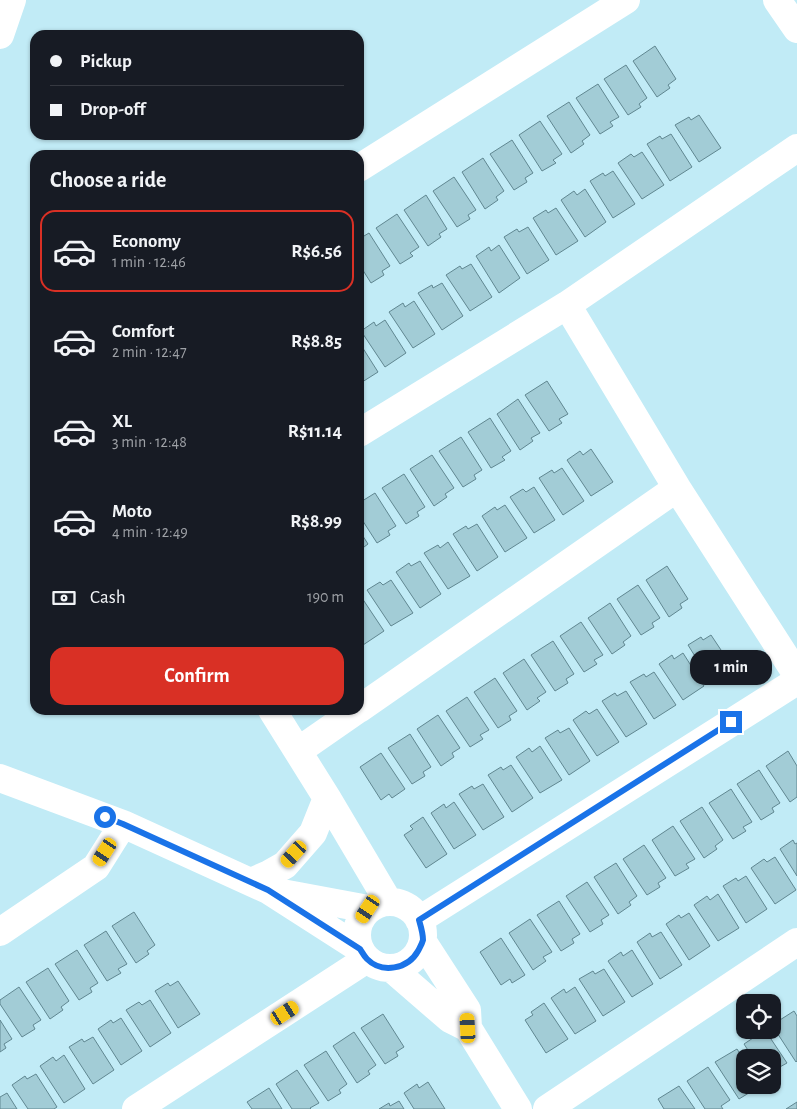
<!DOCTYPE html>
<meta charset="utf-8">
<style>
:root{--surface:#171b24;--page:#242831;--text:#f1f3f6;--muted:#9ea1a6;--line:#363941;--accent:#d93025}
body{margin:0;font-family:"Alegreya Sans",sans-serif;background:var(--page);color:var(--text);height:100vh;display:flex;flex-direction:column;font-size:19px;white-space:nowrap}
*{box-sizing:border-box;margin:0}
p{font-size:16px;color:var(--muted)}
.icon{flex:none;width:28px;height:28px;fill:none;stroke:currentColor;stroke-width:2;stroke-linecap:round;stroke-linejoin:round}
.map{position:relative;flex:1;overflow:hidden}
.side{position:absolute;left:30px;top:150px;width:334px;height:565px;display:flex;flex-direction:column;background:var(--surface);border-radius:15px;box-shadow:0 1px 4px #0004}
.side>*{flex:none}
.hud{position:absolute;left:30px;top:30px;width:334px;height:110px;border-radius:15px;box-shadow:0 1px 4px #0004;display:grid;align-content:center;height:110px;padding:0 20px;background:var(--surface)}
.controls{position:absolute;left:736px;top:994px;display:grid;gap:10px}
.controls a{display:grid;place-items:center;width:45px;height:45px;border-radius:10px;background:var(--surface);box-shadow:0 1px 4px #0004;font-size:25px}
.end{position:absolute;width:22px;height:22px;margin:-11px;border:6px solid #1a73e8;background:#fff;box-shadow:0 0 0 2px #fff}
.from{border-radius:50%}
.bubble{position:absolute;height:35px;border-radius:15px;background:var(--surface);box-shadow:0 1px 4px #0004;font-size:16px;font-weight:700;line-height:35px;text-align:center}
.car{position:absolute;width:15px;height:30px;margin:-15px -8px;border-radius:6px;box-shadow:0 0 4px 1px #0007;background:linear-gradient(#f5c518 24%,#345 0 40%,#f5c518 0 76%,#345 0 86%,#f5c518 0)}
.hud b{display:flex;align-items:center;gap:18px;height:48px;font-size:19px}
.hud b+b{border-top:1px solid var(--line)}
.hud i{width:12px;height:12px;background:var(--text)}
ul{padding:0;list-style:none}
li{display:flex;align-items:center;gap:15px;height:82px;margin:0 10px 8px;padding:0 10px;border:2px solid transparent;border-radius:15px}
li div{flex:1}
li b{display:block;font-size:19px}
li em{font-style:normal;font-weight:700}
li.current{border-color:var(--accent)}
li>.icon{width:45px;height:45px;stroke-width:1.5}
h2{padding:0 20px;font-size:22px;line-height:60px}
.pay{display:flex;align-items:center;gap:12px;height:55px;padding:0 20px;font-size:19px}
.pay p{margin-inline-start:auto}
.primary-button{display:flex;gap:10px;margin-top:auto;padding:10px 20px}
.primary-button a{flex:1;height:58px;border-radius:15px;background:var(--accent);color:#fff;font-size:20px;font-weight:700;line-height:58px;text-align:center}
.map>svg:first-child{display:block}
.building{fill:#a2ccd6;stroke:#608791}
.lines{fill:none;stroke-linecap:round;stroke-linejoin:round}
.minor{stroke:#fff;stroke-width:28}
.route{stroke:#1a73e8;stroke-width:6}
</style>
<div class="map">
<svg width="797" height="1109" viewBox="0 0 797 1109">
<rect width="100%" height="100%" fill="#c1ebf6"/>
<path class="building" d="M655,46L676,79L668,85L670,88L657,97L633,61Z
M626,65L647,98L639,104L641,107L628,115L604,79Z
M598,84L619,117L610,122L613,126L600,134L576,98Z
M569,102L590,135L582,141L584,144L571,153L547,116Z
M699,115L721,148L699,162L675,125L689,117L691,120Z
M540,121L562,154L553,160L556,163L542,171L519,135Z
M671,134L692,167L670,181L647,144L660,136L662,139Z
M512,140L533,173L525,178L527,182L514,190L490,154Z
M642,152L664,185L642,199L618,163L631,154L634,157Z
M483,158L504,191L496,197L498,200L485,209L462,172Z
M613,171L635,204L613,218L590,181L603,173L605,176Z
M454,177L476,210L468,215L470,219L457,227L433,191Z
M585,189L606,222L585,237L561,200L574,191L577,195Z
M426,195L447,229L439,234L441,237L428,246L404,210Z
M556,208L578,241L556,255L533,218L546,210L548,213Z
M397,214L419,247L410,253L413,256L400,264L376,228Z
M528,227L549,260L527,274L504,237L517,229L519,232Z
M369,233L390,266L382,271L384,275L371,283L359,264V239Z
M499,245L520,278L499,293L476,256L489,247L491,251Z
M471,264L492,297L470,311L446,275L460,266L462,269Z
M442,283L463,316L442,330L418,293L432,285L433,288Z
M414,301L435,334L413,348L389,312L403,303L405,307Z
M385,320L406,353L385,367L361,331L374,322L376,326Z
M359,342L378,372L359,384Z
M547,381L568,414L559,419L562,423L549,431L525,395Z
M518,399L540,433L531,438L533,441L520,450L497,414Z
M490,418L511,451L502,457L505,460L491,468L468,432Z
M461,437L482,470L474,475L476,479L463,487L439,451Z
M591,449L613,482L591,496L567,460L580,451L583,455Z
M432,455L454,488L445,494L447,497L434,506L410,469Z
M562,468L584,501L563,515L539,478L552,470L554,473Z
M404,474L425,507L417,512L419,516L406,524L382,488Z
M534,487L555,520L534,533L510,497L523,489L526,492Z
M375,493L396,526L388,531L390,535L377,543L359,515V503Z
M505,505L527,538L505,552L482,516L495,507L497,510Z
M477,524L498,557L477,571L453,534L466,526L468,529Z
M359,530L368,544L360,550L362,553L359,555Z
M448,542L470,576L448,589L424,553L438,545L440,548Z
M420,561L441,594L420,608L396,572L409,563L411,566Z
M667,566L688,599L680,604L682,608L669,617L646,580Z
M391,580L413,613L391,626L367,590L380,582L383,585Z
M638,585L660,618L652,623L654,627L641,635L617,599Z
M362,598L384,631L363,645L359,639V601Z
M610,603L631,636L623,642L625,645L612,654L588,618Z
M581,622L603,655L594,660L597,664L584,672L560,636Z
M711,635L733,668L711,682L688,645L701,637L703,640Z
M553,641L574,674L566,679L568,683L555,691L531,655Z
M683,653L704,686L683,700L659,664L672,655L674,659Z
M524,659L546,692L537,698L540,701L527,710L503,673Z
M654,672L676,705L654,719L630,682L644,674L646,677Z
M495,678L517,711L509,716L511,720L498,728L474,692Z
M626,691L647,724L626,737L602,701L615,693L617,696Z
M467,697L489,730L480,735L483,739L470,747L446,711Z
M597,709L619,742L597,756L573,720L586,711L589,714Z
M438,715L460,748L452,753L454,757L441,766L417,729Z
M569,728L590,761L569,775L545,738L558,730L560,733Z
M410,734L431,767L423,772L425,776L412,784L388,748Z
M540,746L562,780L540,793L516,757L529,748L532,752Z
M788,751L797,766V797L790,802L766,766Z
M381,753L405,789L392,798L389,794L381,800L360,767Z
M511,765L533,798L512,812L488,775L501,767L503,770Z
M759,770L780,803L772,808L774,812L761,820L737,784Z
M483,784L504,817L483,830L459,794L472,786L474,789Z
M731,789L752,822L743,827L746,831L733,839L709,803Z
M454,802L476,835L454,849L431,813L444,804L446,808Z
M702,807L723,840L715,846L717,849L704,858L680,821Z
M423,817L447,854L426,868L404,835L413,829L410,826Z
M673,826L695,859L686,864L689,868L675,876L652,840Z
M793,840L795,844L797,843V876L780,849Z
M644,845L666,878L658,883L660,887L647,895L623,859Z
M775,857L796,890L775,904L751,868L764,859L767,862Z
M616,863L637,896L629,902L631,905L618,914L594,877Z
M746,876L767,909L746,923L723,886L736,878L738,881Z
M587,882L609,915L601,920L603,924L590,932L566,896Z
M718,894L739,928L718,941L694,905L707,896L710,900Z
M559,901L580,934L572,939L574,943L561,951L537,915Z
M134,912L155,945L147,951L149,954L136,963L112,926Z
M689,913L710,946L689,960L666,924L679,915L681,918Z
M530,919L552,952L543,957L546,961L533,970L509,933Z
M106,931L127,964L118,969L121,973L107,981L84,945Z
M661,932L682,965L660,979L637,942L650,933L652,937Z
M501,938L525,975L512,983L510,979L501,985L480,952Z
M77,950L98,983L90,988L92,992L79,1000L55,964Z
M632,950L653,984L632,997L608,961L621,952L623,956Z
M48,968L69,1001L61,1007L63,1010L50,1019L26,982Z
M604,969L625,1002L603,1016L579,979L593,971L595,974Z
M178,981L200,1014L178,1028L155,991L168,983L170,986Z
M19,987L41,1020L33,1025L35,1029L22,1037L0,1004V1000Z
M575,987L596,1021L575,1034L551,998L564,989L566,993Z
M150,1000L171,1033L150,1047L126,1010L139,1002L142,1005Z
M544,1003L568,1039L546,1053L525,1020L533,1015L531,1012Z
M794,1011L797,1016V1061L796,1062L772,1025Z
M383,1014L404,1047L396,1052L398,1056L385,1064L361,1028Z
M121,1018L142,1051L121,1065L98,1029L111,1020L113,1023Z
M0,1020L12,1039L4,1044L6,1048L0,1052Z
M765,1030L787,1063L778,1068L780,1072L772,1077V1058H753L744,1044Z
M354,1032L376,1065L368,1071L370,1074L357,1083L333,1046Z
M93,1037L114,1070L93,1084L69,1047L82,1039L84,1042Z
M737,1049L745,1061V1085H752L749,1087L752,1091L739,1099L715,1062Z
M326,1051L347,1084L339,1090L341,1093L328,1101L304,1065Z
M64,1055L85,1089L64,1103L40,1066L53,1057L56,1061Z
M708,1067L730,1100L721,1106L723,1109H705L687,1081Z
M297,1070L319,1103L310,1108L311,1109H292L276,1084Z
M36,1074L57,1107L54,1109H28L12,1085L25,1076L27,1079Z
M428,1082L445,1109H414L404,1093L417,1084L419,1088Z
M679,1086L695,1109H664L658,1099Z
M269,1088L282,1109H252L247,1102Z
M7,1093L17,1109H0V1097Z
M399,1101L404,1109H379L389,1103L390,1106Z
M797,1102V1109H786Z"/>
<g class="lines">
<path class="minor" d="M777,0L797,29
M0,35L12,0
M359,168L626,0
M567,305L677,488L797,675
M359,433L567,305L797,148
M359,709L677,488
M272,710L327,798L388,901
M298,751L357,710
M0,778L123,824L268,890L360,949
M251,882L269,874L285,865L313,833L327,798
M282,893L368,909
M357 935a33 33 0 1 1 66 0a33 33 0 1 1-66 0Z
M419,920L797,681
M0,932L96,867L123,824
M423,942L467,1010L468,1028L518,1109
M391,968L450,1019L468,1028
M136,1109L367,959
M547,1109L797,942"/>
</g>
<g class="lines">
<path class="route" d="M105,817L123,824L268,890L360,949C362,952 364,956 367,959C382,974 408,969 418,951C420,947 422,944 423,940C423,933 421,927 419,920L731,722"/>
</g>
</svg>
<div class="controls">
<a><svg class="icon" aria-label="locate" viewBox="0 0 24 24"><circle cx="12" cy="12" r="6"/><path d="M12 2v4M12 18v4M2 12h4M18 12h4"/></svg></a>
<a><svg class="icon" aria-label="layers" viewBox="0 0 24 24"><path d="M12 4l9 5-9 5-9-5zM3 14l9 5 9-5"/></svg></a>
</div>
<i class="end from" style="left:105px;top:817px"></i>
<i class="end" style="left:731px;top:722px"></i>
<div class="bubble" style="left:690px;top:650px;width:82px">1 min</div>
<i class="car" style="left:105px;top:852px;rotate:213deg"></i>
<i class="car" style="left:294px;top:854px;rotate:222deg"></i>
<i class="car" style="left:368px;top:909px;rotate:214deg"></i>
<i class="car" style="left:285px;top:1013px;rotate:57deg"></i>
<i class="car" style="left:468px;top:1028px;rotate:357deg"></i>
<div class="hud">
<b><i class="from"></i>Pickup</b>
<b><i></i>Drop-off</b>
</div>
<section class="side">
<h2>Choose a ride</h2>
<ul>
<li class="current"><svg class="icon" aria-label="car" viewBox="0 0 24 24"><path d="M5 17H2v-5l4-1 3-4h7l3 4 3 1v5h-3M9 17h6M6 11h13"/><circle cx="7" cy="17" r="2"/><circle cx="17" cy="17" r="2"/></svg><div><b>Economy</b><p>1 min · 12:46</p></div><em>R$6.56</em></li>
<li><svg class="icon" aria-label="car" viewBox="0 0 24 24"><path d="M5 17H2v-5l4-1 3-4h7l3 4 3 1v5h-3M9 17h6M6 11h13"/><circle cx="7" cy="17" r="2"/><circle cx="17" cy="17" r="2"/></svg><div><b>Comfort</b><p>2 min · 12:47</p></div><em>R$8.85</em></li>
<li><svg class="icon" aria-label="car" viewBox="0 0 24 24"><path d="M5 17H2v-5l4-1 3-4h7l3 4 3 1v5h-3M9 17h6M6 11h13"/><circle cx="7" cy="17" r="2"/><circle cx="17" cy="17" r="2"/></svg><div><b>XL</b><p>3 min · 12:48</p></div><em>R$11.14</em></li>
<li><svg class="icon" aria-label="car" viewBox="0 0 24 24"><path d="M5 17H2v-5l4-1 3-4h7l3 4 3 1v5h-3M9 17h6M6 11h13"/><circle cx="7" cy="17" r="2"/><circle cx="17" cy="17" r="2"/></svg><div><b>Moto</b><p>4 min · 12:49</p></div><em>R$8.99</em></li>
</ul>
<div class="pay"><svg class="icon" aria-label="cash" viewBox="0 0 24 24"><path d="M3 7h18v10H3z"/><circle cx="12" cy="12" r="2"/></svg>Cash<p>190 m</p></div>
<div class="primary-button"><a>Confirm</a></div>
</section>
</div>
